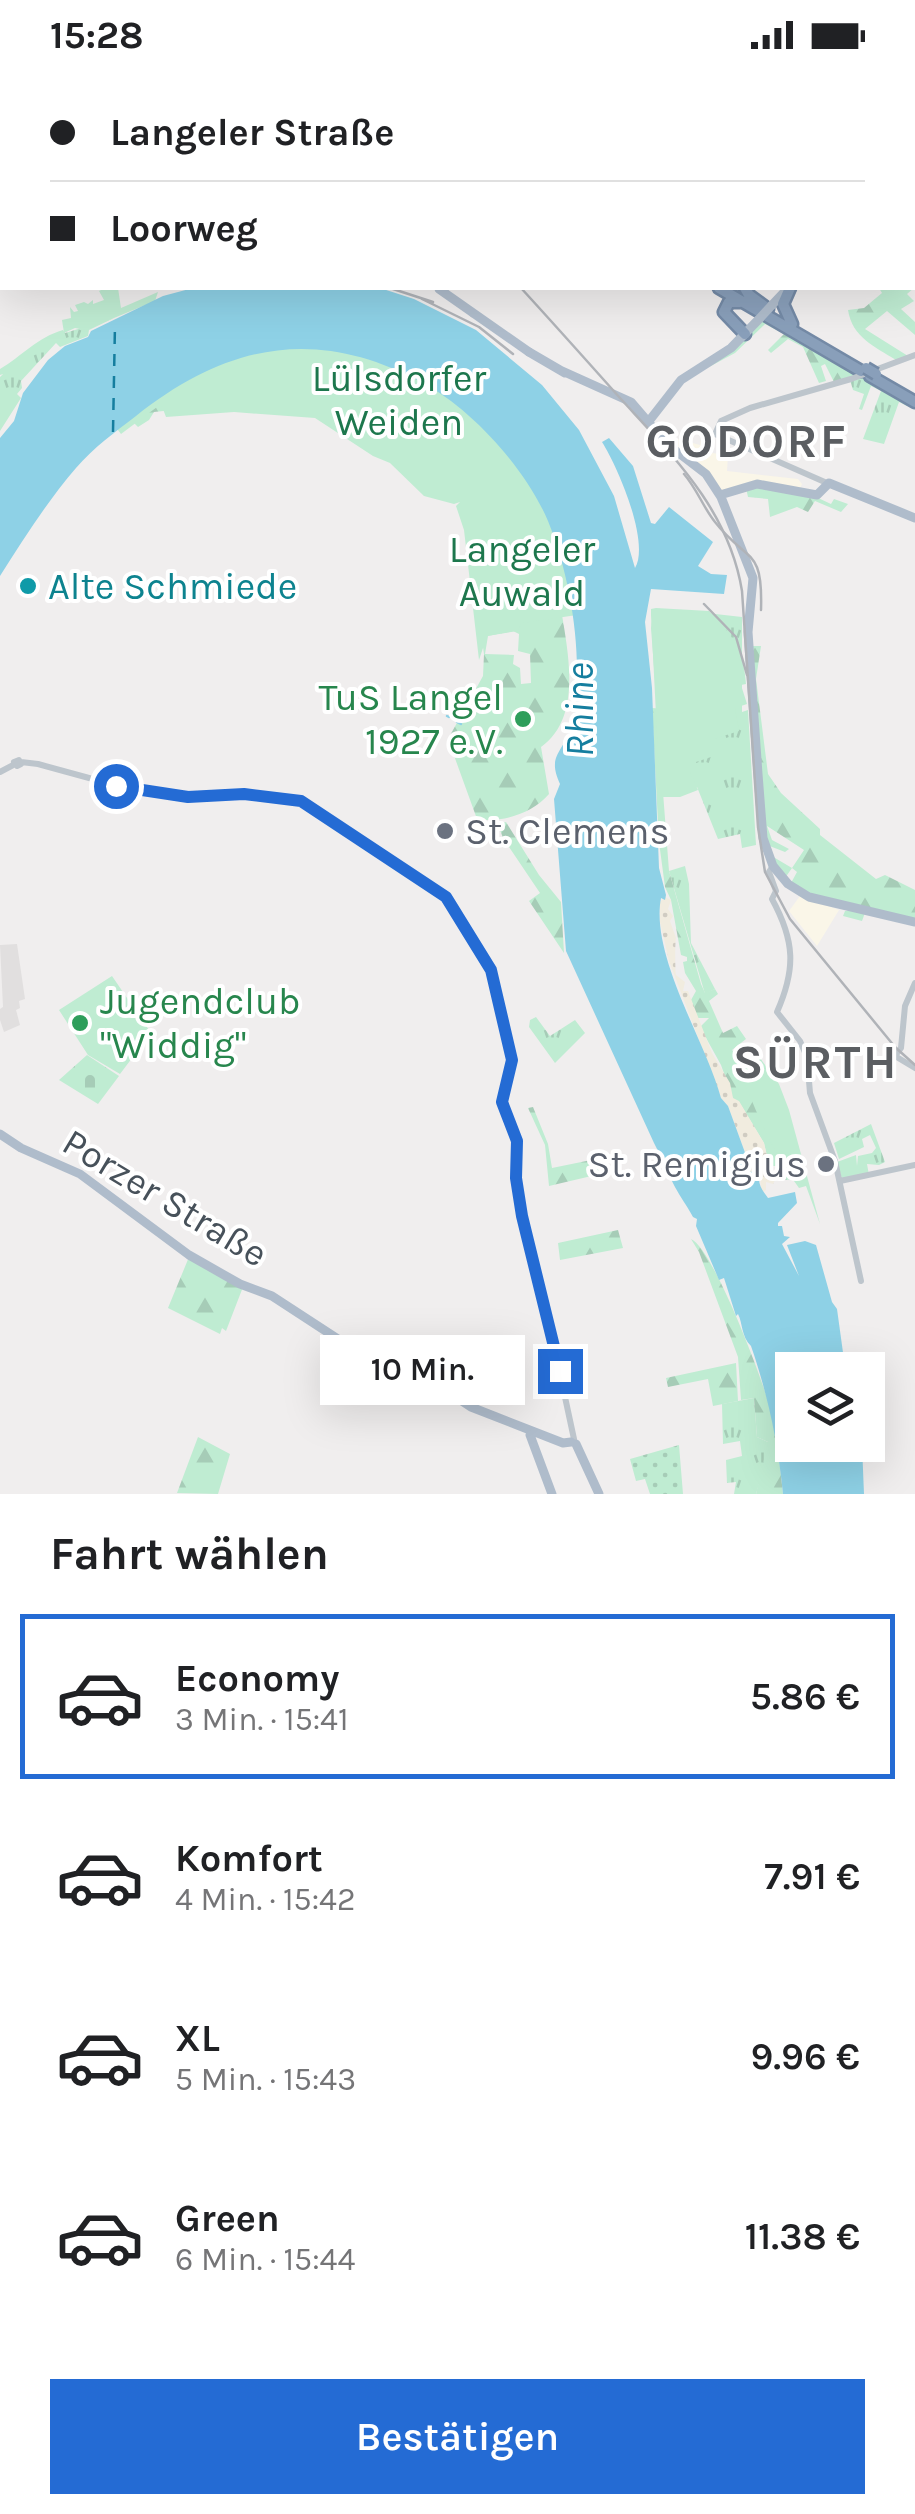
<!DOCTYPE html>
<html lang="de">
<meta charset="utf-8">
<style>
:root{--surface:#fff;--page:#f2f2f2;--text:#202124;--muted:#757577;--line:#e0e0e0;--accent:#246bd4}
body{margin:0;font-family:Karla,sans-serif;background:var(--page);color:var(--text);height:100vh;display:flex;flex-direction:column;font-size:38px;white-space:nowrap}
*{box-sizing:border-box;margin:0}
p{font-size:32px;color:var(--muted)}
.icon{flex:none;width:55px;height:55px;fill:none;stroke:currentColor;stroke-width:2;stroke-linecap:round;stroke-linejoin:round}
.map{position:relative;height:1424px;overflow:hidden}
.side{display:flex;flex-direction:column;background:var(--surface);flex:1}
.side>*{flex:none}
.guide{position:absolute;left:0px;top:0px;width:915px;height:220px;box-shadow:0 10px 40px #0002;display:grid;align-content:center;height:220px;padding:0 50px;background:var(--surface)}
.buttons{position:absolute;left:775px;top:1282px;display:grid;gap:20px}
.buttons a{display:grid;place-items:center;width:110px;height:110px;border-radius:0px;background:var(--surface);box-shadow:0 10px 40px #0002;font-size:50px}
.end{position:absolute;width:45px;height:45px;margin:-22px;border:12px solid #246bd4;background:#fff;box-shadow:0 0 0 5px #fff}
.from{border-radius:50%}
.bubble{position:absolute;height:70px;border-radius:0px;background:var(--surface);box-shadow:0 10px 40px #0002;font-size:32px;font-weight:600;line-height:70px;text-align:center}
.guide b{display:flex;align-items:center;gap:35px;height:95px;font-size:38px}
.guide b+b{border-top:2px solid var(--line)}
.guide i{width:25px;height:25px;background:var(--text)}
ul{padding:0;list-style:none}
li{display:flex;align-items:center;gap:30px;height:165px;margin:0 20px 15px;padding:0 30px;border:5px solid transparent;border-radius:0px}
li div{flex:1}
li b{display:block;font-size:38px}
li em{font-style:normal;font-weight:600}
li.current{border-color:var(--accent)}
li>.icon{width:90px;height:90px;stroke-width:1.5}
h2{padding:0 50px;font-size:45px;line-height:120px}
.action{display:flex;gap:20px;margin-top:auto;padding:20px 50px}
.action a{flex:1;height:115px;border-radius:0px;background:var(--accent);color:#fff;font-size:40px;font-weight:600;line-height:115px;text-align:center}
.status{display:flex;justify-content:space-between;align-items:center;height:70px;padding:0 50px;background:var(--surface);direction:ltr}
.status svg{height:28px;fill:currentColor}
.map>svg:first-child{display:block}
.commercial{fill:#faf6e8}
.education{fill:#e1dfdf}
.grass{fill:url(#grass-tufts)}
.forest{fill:url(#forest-firs);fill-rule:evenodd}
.sand{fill:url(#sand-dots)}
.cemetery{fill:url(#cemetery-stones)}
.park{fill:#bfecd2}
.garden{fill:url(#garden-dots)}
.water{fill:#8ed1e6}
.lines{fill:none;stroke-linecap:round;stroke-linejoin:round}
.stream{stroke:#8ed1e6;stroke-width:2.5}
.ferry{stroke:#157e9f;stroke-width:2.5;stroke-dasharray:12 10;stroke-linecap:butt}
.highway-casing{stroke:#748aa6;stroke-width:15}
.minor{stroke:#bdc5cc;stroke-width:6}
.major{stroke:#afbccb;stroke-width:9}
.highway{stroke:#899fba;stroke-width:10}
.tram{stroke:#b0b3b8;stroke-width:2.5}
.rail{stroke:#b0b3b8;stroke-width:2.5}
.highway-bridge-casing{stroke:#748aa6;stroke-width:15;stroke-linecap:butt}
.major-bridge{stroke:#afbccb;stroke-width:9}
.highway-bridge{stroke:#899fba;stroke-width:10}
.route{stroke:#246bd4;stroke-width:12}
.culture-dot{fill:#0f9aa8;stroke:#fff;stroke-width:4}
.leisure-dot{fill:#2e9e5b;stroke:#fff;stroke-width:4}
.worship-dot{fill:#6b7280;stroke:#fff;stroke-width:4}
.labels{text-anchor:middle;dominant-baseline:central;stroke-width:8;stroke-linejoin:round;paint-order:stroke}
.park-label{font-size:38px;fill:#1d774d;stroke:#fff}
.culture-label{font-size:38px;fill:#0d838f;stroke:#fff;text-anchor:start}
.leisure-label{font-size:38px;fill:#27864d;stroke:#fff;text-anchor:end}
.worship-label{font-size:38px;fill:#5b616d;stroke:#fff;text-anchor:start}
.street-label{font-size:38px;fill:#47515a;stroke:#fff}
.water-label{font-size:40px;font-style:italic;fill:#157e9f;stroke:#fff}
.district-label{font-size:48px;font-weight:bold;letter-spacing:2.5px;fill:#5b5e62;stroke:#fff}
</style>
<div class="status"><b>15:28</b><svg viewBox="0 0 49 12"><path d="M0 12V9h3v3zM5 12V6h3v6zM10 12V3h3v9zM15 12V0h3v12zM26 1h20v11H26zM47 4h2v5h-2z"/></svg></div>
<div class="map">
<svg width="915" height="1424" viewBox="0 0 915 1424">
<defs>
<pattern id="grass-tufts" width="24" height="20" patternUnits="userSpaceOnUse" patternTransform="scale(2.5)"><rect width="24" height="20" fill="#bfecd2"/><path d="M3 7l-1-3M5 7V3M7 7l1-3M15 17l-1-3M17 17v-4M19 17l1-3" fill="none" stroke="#a6ccb7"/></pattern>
<pattern id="forest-firs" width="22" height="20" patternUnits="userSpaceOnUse" patternTransform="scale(2.5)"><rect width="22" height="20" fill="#bfecd2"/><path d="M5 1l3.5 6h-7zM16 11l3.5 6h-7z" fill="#a6ccb7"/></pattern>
<pattern id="sand-dots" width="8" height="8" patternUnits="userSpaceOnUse" patternTransform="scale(2.5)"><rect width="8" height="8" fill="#f1ecdf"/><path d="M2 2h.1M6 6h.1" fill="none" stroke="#d0ccc2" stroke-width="1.8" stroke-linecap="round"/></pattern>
<pattern id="cemetery-stones" width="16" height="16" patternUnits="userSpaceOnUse" patternTransform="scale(2.5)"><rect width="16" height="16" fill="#bfecd2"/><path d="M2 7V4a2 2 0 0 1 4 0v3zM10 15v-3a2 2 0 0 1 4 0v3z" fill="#a6ccb7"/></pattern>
<pattern id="garden-dots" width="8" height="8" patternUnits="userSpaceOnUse" patternTransform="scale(2.5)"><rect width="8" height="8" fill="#bfecd2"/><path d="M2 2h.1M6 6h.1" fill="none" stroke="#a6ccb7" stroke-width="1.8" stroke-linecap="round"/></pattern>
</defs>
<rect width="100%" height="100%" fill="#f0eeee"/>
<path class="commercial" d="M674,368L700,375L701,369L706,371L704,382L728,385L727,401L798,409L802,414L799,420L721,422L672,375Z
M800,826L839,840L817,876L789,841Z"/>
<path class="education" d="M17,874L25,929L19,931L20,938L16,940L20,955L4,962L0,950V939L3,937L0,875Z"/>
<path class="grass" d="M114,248L89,260L88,266L60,277L56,273L21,311L22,318L17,324L21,328L0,361V307L3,304L0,305V299C22,286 38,267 63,260L65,263Z
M865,305L909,332L907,336L899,332L884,374L863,369L881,321L871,316L862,340L859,339L864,324L853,320L850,310Z
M680,540L742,547V642L748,640L756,775L742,778L740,764L718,769L697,717L680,726L657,638L651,558L652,550Z
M685,796L689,814L691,873L715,919L705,924L669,801Z
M536,947L550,966L575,950L585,963L555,993L529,957L530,950Z
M871,1054L885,1092L879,1095L867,1094L869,1105L842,1109L837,1092L856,1085L857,1096L858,1086L872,1083L876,1078L870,1065L862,1069L864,1077L839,1089L834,1073Z
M754,1328L757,1367L768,1372L769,1379L756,1424H734L736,1412L727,1413L726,1390L742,1386L740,1371L723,1374L722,1334Z"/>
<path class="forest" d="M915,187V217L907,224L914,231L901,239L915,252V265L887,241L865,259L908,286L896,290C875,277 852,267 848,240L864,238L882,223L879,218H912Z
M764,248L861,304L834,312L825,294L821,296L826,311L819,313L803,277L788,269L771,283L768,280L784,264L765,254L735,283L709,297Z
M367,296L562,545C569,587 581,649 541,677L549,724C532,744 501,753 477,749L448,669L483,606L484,584L462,436L445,407L315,344L201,337L154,342L149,350L138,357L134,353L167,329ZM513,561L519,564L518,581L530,584L531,613L521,614L520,598L513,594L514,585L485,584L488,566Z
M754,416L816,427L831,434L834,429L848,434L841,442L815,431L808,442L797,437L770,447L768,429L748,427L746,418Z
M752,576H761L756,609L768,704L781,723L820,759V765L876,809L885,805L915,820V850L866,840L862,851L843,846L845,841L863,840L819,828L791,813L797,802L792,798L785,808L770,785L792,798L804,780L767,756L772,770L789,779L785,782L767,775Z
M652,638L708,642L662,709L669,801L701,914L705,923L715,919L718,924L709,931L723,963L737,956L746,969L732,980L756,1022L797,1109L784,1110L778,1096H769L764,1073L739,1032L733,1029L721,995L700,957L709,948H697L691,930L696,921L685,903L683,892L687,891V887L681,885L671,830L665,817L659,772Z
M506,752L539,805L561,832L564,883L529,831L540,823L503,768L498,754Z
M533,1037L548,1074L552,1098L596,1089L600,1104L549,1116L545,1075L528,1038Z
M618,1160L623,1178L560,1190L558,1173Z
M691,1169C713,1178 763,1310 770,1338C777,1365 780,1396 783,1424H756L768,1372L757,1367L754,1328L741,1330L738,1287L699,1182Z
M189,1187L243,1217L226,1261L222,1258L220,1264L168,1238Z
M736,1293L738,1331L713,1336L708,1309L668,1317L666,1308Z
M198,1367L230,1384L218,1424L177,1423Z"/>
<path class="sand" d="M665,827L671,830L668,839L673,846L670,851L676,868C675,871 675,901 676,905L685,912L683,921H688L712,983L730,1013L733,1028L739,1031L764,1073L770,1098L777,1106L773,1114L766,1112V1120L761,1123L760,1101L749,1102L751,1099L728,1036L721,1028L669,891L660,852V832Z"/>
<path class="cemetery" d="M87,985L119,1006L98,1034L59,1010Z"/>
<path class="park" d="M105,218H118L121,238L158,222L155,231L85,260L75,258L64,263L62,250L71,248L70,237L74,242L78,241L75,235L84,232L88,234L93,230V234L104,230L99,221Z
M309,243L529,370L577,545L522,553L517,561L487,566L479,590L464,460L456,436L460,432L454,434L424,426L390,393L373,386L315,348L234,342L166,347L161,334L121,364L88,321Z
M656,538L709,541C732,564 744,581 746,614L741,615L747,634L735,638L739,661L714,669V686L687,695L698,720L680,727H661L660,724L651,545V539Z
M112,906L151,963L120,1004L88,985L59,940Z
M749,973L779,1014L789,1040L820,1154L806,1116L799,1118C767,1074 752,1031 732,981Z"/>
<path class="garden" d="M679,1375L683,1424H650L645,1409L636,1411L630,1389Z"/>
<path class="water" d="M193,218H380L414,229L476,260L542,315L579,360L614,426L635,498C650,473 619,399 602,372L609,368L633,396L651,453L655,454L669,437L713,472L698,496L711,504L727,505L724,524L651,519L645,552L652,618L659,798L666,825L665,830L661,828C650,886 706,972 721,1028L728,1036L751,1099L749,1102L761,1101C755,1113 764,1122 768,1128L795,1122L797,1133L778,1153V1156H782L784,1166L790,1167L782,1174L799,1206L787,1175L805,1171L816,1175L832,1232L837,1239L845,1297L850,1300H792V1375H862L864,1424H783C778,1373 768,1325 751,1276C741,1266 743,1254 738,1244L736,1246L724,1208L719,1210L696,1156L697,1149L693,1147C685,1131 665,1108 667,1089L663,1091L654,1073L566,881L554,729L560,714C547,686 562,683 571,659C577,643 577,616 577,599C577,552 566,495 548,451C526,399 472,339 423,313C318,256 228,273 136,346C114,363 94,377 76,398C46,433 23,470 0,506V368L14,351L23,323L48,290L65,276L88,267L91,261L163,226Z"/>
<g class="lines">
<path class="stream" d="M447,646L449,647
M457,652L461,654"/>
<path class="ferry" d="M113,362L115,254"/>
<g class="highway-casing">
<path id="highway" d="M912,84L915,81
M719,218L861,301
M745,218L749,225L768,239
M790,218L783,234L792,254
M740,232H729L724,242L745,264
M870,306L915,332"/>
</g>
<path class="minor" d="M38,0L40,2
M241,0L242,2
M350,0L364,2
M89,2L97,0
M0,40L2,38
M827,413L715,364L721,351L750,338L851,309L915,285
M19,690L21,694L17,696L14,692Z
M21,692L38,694L111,714
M0,702L15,694
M117,714L188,727L244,725L301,731L439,821L489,892L512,986V995L502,1031L517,1071L516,1108L522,1146L545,1234L574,1369
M773,796L769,802L776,821L772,829C795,871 796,899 777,942L800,971L807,987L810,1023L835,1091L861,1211
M915,913L905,936L901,978L895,986L915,998
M840,1111L915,1095"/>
<path class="major" d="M0,186L2,185
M772,235L788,218
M529,282L565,303
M560,300L631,332L667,374L706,404L721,427L753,508L748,562L758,704L763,768L773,796L788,814L809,827L915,852
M649,351L681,310L731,278L760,248
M720,425L757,414L817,425L829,413L915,448
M0,1064L21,1078L80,1104L189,1185L240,1214L272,1226L341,1271L406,1294L471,1337L563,1373L571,1372
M531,1361L530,1365L552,1424
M576,1374L599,1424"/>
<use href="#highway" class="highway"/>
<path class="tram" d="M521,218C554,254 587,291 620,328C673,386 729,440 742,521L758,757L765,802L790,849L895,977L915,995"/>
<path class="rail" d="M591,0L594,2
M410,2L411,0
M0,172L2,171
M390,218L433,232
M444,218L472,246
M422,229L479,257L513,284
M684,404C697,419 703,437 715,452C748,494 763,476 761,540
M704,534L736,567L747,605"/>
<g class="highway-bridge-casing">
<path id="highway-bridge" d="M408,0L412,2
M866,298L876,304"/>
</g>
<path class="major-bridge" d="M439,219L529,282
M760,248L772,235"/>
<use href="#highway-bridge" class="highway-bridge"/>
</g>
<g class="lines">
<path class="route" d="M116,716L188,727L244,724L301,731L446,827L491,900L512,990L502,1032L517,1071L516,1108L522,1146L560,1301"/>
</g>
<circle class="culture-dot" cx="28" cy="516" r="10"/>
<g class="leisure-dot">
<circle cx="523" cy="649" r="10"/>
<circle cx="80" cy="953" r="10"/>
</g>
<g class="worship-dot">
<circle cx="445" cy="761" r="10"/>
<circle cx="826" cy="1094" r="10"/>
</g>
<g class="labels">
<g class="park-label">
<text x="399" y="308">Lülsdorfer<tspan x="399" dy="44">Weiden</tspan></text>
<text x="522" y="479">Langeler<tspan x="522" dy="44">Auwald</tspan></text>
</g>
<g class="culture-label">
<text x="48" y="516">Alte Schmiede</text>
</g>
<g class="leisure-label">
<text x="503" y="627">TuS Langel<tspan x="503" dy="44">1927 e.V.</tspan></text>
<text x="100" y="931" text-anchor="start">Jugendclub<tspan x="100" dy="44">"Widdig"</tspan></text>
</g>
<g class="worship-label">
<text x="465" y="761">St. Clemens</text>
<text x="806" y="1094" text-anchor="end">St. Remigius</text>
</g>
<g class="street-label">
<text transform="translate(165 1128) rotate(31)">Porzer Straße</text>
</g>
<g class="water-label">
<text transform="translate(579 640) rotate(-90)">Rhine</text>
</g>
<g class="district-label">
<text x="747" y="371">GODORF</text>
<text x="816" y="992">SÜRTH</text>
</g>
</g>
</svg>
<div class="buttons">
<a><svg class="icon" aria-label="layers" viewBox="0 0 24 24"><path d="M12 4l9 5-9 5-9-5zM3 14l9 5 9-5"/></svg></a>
</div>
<i class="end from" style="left:116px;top:716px"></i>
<i class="end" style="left:560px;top:1301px"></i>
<div class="bubble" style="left:320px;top:1265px;width:205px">10 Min.</div>
<div class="guide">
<b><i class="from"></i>Langeler Straße</b>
<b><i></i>Loorweg</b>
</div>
</div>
<section class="side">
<h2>Fahrt wählen</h2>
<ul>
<li class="current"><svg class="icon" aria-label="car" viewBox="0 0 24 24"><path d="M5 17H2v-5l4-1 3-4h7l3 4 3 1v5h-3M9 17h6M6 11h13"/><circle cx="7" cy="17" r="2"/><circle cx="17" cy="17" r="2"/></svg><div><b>Economy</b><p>3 Min. · 15:41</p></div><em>5.86 €</em></li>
<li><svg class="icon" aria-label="car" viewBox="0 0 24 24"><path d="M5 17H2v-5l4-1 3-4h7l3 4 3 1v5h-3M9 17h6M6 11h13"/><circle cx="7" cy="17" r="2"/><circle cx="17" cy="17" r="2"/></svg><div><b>Komfort</b><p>4 Min. · 15:42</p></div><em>7.91 €</em></li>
<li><svg class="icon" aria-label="car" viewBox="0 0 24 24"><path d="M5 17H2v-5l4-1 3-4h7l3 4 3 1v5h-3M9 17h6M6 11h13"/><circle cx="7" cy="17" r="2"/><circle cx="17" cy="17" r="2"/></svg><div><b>XL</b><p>5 Min. · 15:43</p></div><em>9.96 €</em></li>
<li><svg class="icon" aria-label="car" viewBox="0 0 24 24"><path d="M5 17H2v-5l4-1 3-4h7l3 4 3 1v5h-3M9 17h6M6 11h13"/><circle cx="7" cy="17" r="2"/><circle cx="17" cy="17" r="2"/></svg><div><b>Green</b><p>6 Min. · 15:44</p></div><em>11.38 €</em></li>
</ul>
<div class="action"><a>Bestätigen</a></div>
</section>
